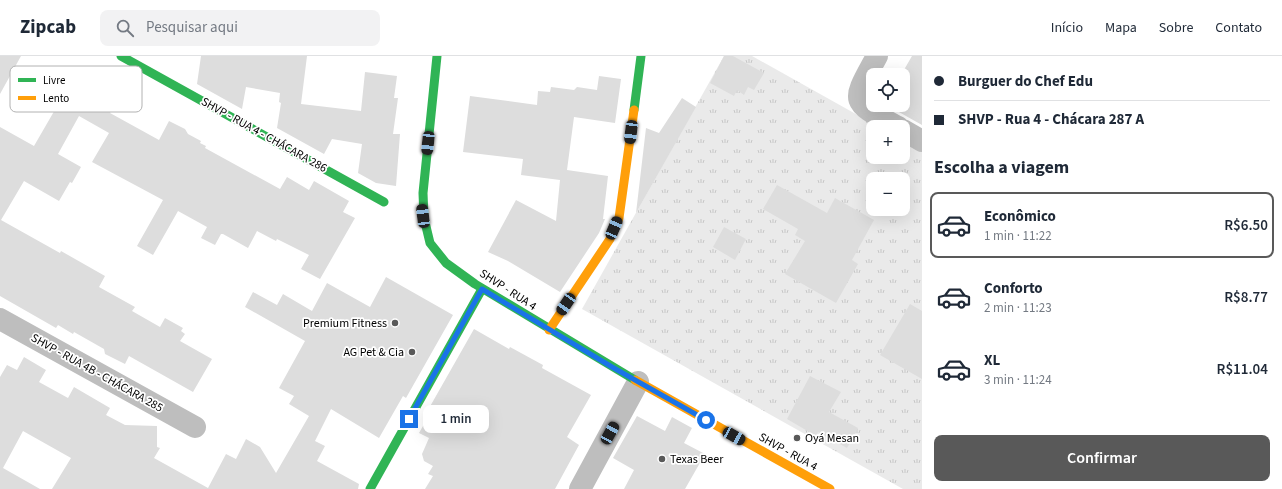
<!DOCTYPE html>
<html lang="pt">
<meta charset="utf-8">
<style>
:root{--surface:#fff;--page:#f2f2f3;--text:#1f2937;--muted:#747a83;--line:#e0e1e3;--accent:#595959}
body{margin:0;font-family:"Source Sans 3",sans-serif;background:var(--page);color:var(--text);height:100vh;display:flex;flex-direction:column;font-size:15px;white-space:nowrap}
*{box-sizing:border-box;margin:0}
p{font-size:13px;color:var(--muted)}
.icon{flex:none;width:22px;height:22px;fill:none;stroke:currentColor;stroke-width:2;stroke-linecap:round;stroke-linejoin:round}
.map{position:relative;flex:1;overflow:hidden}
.side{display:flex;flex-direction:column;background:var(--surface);width:360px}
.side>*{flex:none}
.banner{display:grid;align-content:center;height:88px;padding:0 12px;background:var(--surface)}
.fabs{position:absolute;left:866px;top:12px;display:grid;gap:8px}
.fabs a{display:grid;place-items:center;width:44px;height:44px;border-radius:8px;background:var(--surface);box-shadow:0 4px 16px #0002;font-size:20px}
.end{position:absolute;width:18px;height:18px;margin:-9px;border:5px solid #1a73e8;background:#fff;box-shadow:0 0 0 2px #fff}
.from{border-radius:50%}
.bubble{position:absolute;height:28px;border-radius:8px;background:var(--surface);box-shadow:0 4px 16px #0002;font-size:13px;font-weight:600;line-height:28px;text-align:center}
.car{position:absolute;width:12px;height:24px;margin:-12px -6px;border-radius:5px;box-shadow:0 0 3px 1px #0007;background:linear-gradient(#222 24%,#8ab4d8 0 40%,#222 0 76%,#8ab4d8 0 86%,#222 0)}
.banner b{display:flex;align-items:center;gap:14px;height:38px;font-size:15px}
.banner b+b{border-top:1px solid var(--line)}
.banner i{width:10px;height:10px;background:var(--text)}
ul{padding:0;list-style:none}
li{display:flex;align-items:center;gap:12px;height:66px;margin:0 8px 6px;padding:0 4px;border:2px solid transparent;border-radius:8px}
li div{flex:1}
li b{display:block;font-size:15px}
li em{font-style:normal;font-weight:600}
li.current{border-color:var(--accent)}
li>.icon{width:36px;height:36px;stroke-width:1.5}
h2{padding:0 12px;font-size:18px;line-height:48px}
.button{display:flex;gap:8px;margin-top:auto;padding:8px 12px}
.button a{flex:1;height:46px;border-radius:8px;background:var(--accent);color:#fff;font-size:16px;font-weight:600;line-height:46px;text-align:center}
header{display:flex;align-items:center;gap:24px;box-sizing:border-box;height:56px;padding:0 20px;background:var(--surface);border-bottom:1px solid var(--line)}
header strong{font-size:19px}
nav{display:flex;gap:22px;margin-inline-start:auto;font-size:14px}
.search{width:280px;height:36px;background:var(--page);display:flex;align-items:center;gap:10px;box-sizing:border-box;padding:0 14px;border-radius:8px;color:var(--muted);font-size:15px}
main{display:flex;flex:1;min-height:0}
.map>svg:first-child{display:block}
.grass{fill:url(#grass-tufts);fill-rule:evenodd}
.building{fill:#ddd}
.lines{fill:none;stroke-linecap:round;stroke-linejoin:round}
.street{stroke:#bebebe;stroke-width:22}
.fast{stroke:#30b455;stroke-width:9}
.slow{stroke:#ff9f0a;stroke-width:9}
.route{stroke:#1a73e8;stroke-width:5}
.poi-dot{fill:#595959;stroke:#fff;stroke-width:1.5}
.labels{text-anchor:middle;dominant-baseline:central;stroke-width:3.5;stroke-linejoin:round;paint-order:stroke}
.street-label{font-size:12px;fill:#000;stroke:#fff}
.poi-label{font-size:12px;fill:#000;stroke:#fff;text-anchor:end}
.key{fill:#fff;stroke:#b2b2b2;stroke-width:1}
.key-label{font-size:11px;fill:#000}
</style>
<header>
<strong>Zipcab</strong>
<div class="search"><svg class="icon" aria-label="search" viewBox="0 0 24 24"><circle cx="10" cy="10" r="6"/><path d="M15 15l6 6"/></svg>Pesquisar aqui</div>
<nav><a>Início</a><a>Mapa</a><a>Sobre</a><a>Contato</a></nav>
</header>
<main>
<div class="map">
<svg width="922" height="433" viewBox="0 0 922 433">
<defs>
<pattern id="grass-tufts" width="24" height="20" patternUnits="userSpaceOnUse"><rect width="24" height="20" fill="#eaeaea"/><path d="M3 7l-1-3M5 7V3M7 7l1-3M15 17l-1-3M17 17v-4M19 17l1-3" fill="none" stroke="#c7c7c7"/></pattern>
</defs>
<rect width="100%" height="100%" fill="#fff"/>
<path class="grass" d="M724,0H752L879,71H873V101H903V84L922,95V433H903L582,253ZM873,123H903V153H873Z"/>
<path class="building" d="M0,0H21L0,38Z
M201,0H307L301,48L361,55L365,16L397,20L394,42H398L393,78H400L396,130L376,127L358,117L362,88L332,83L324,98L277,72L281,47L279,46L280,37L246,31L242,53L197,28Z
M724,0H733L764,17L754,34L748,31L744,39L737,34L734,40L710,27Z
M912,0H922V69L890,51L891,49H903V29L909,19H901Z
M76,11L94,21L92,24L97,26L96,28L120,41L110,57L159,84L169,65L185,73L188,78L201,85L200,87L206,90L205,92L280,133L287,121L309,134L314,125L349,145L343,156L355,162L320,223L301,213L309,199L277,183L276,185L257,175L248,192L223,178H221L215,189L201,182L207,171L178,155L153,199L137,190L163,144L92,106L109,77L79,60L58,98L81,111L72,127L70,126L59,145L24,125L1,164L60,197L61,195L105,220L99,231L135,251L132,255L160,271L165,262L183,272L181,275L185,278L180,285L212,303L193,336L129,300L125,308L105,298L104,293L74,276L73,278L58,269L56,272L0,240V71L34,90L71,26L68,24Z
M599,20L621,23L615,67L574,61L567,114L608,120L603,163H605L599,177L560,236L508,205L488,196L516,144L556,165L560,124L521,119L523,103L463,96L470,40L537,49L538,35L550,36L551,31L574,34L577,31L597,34Z
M682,42L696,51L636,157L646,72L659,77Z
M777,129L827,157L835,142L874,164L852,204L858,208L836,247L785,218L805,185L795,179L798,173L763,153Z
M724,171L746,183L735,204L713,191Z
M386,221L453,259L406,342L403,340L379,382L331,353L315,385L325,390L317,405L359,428L358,433H52L71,402L23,375L3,412L40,433H0V321L7,309L17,314L24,301L46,314L39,326L68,342L74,331L110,352L106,359L125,369L157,370V391L160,392L154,402L208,432L226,398L236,403L246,383L260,391L276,417L309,360L289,348L294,340L279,332L305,285L245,251L253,236L277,249L283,238L312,255L327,227L370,251Z
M910,248L922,255V323L880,299Z
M474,273L509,293L510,291L543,309L542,312L591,339L567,381L579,389L555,433H425L433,420L428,418L433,410L424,405L422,398L429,382L419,377L431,356L428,354Z
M810,320L841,336L829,356L858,372L847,392L818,376L816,380L787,363Z
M637,360L665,375L672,361L692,372L684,387L705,398L685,433H624L634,414L613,402Z"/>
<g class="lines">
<path class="street" d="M877,0C851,48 849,44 898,71
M903,74L922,85
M0,263L195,371
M580,433L638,326"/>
<path class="fast" d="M121,0L384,146
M437,0L423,137L424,162L430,187L446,207L475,228L635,324
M634,54L641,0
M370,433L482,233"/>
<path class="slow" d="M549,274L610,183L619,162L634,54
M635,324L830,433"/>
</g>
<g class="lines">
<path class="route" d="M409,363L482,233L612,311L706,364"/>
</g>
<g class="poi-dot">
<circle cx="395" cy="267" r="4"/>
<circle cx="412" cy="296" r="4"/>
<circle cx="797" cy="382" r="4"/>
<circle cx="662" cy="403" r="4"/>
</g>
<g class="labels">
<g class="street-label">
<text transform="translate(264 79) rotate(29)">SHVP - RUA 4 - CHÁCARA 286</text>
<text transform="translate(508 234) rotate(33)">SHVP - RUA 4</text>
<text transform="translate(97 317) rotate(29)">SHVP - RUA 4B - CHÁCARA 285</text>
<text transform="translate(788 396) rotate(29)">SHVP - RUA 4</text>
</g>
<g class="poi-label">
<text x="387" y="267">Premium Fitness</text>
<text x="404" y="296">AG Pet &amp; Cia</text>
<text x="805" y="382" text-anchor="start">Oyá Mesan</text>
<text x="670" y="403" text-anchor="start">Texas Beer</text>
</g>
</g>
<rect x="10" y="10" width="132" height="46" rx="6" class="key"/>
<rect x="18" y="22" width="18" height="4" fill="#30b455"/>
<rect x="18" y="40" width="18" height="4" fill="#ff9f0a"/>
<g class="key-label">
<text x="43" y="28">Livre</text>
<text x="43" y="46">Lento</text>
</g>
</svg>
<div class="fabs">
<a><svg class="icon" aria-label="locate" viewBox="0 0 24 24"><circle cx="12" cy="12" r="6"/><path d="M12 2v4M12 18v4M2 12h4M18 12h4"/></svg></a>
<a>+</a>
<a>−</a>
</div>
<i class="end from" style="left:706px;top:364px"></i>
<i class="end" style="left:409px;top:363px"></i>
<div class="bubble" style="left:423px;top:349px;width:66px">1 min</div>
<i class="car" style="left:631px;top:76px;rotate:187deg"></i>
<i class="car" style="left:428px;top:87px;rotate:186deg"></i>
<i class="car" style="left:423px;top:160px;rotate:353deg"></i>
<i class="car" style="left:614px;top:172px;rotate:23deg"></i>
<i class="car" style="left:566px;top:248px;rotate:214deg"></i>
<i class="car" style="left:610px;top:377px;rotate:29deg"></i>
<i class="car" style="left:734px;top:380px;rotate:119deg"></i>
</div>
<section class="side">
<div class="banner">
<b><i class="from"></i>Burguer do Chef Edu</b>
<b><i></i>SHVP - Rua 4 - Chácara 287 A</b>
</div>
<h2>Escolha a viagem</h2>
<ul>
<li class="current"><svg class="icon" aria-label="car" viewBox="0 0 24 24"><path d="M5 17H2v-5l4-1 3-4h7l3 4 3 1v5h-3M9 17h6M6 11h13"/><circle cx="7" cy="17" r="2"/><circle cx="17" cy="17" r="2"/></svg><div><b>Econômico</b><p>1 min · 11:22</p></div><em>R$6.50</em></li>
<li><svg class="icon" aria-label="car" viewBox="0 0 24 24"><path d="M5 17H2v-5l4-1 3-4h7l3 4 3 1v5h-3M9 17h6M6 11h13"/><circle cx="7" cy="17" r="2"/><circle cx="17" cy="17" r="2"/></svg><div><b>Conforto</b><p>2 min · 11:23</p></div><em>R$8.77</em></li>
<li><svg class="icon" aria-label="car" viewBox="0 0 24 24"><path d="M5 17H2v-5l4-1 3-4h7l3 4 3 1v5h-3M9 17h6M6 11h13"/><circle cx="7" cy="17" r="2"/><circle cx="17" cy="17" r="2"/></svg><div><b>XL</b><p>3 min · 11:24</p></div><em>R$11.04</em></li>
</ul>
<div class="button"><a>Confirmar</a></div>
</section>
</main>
